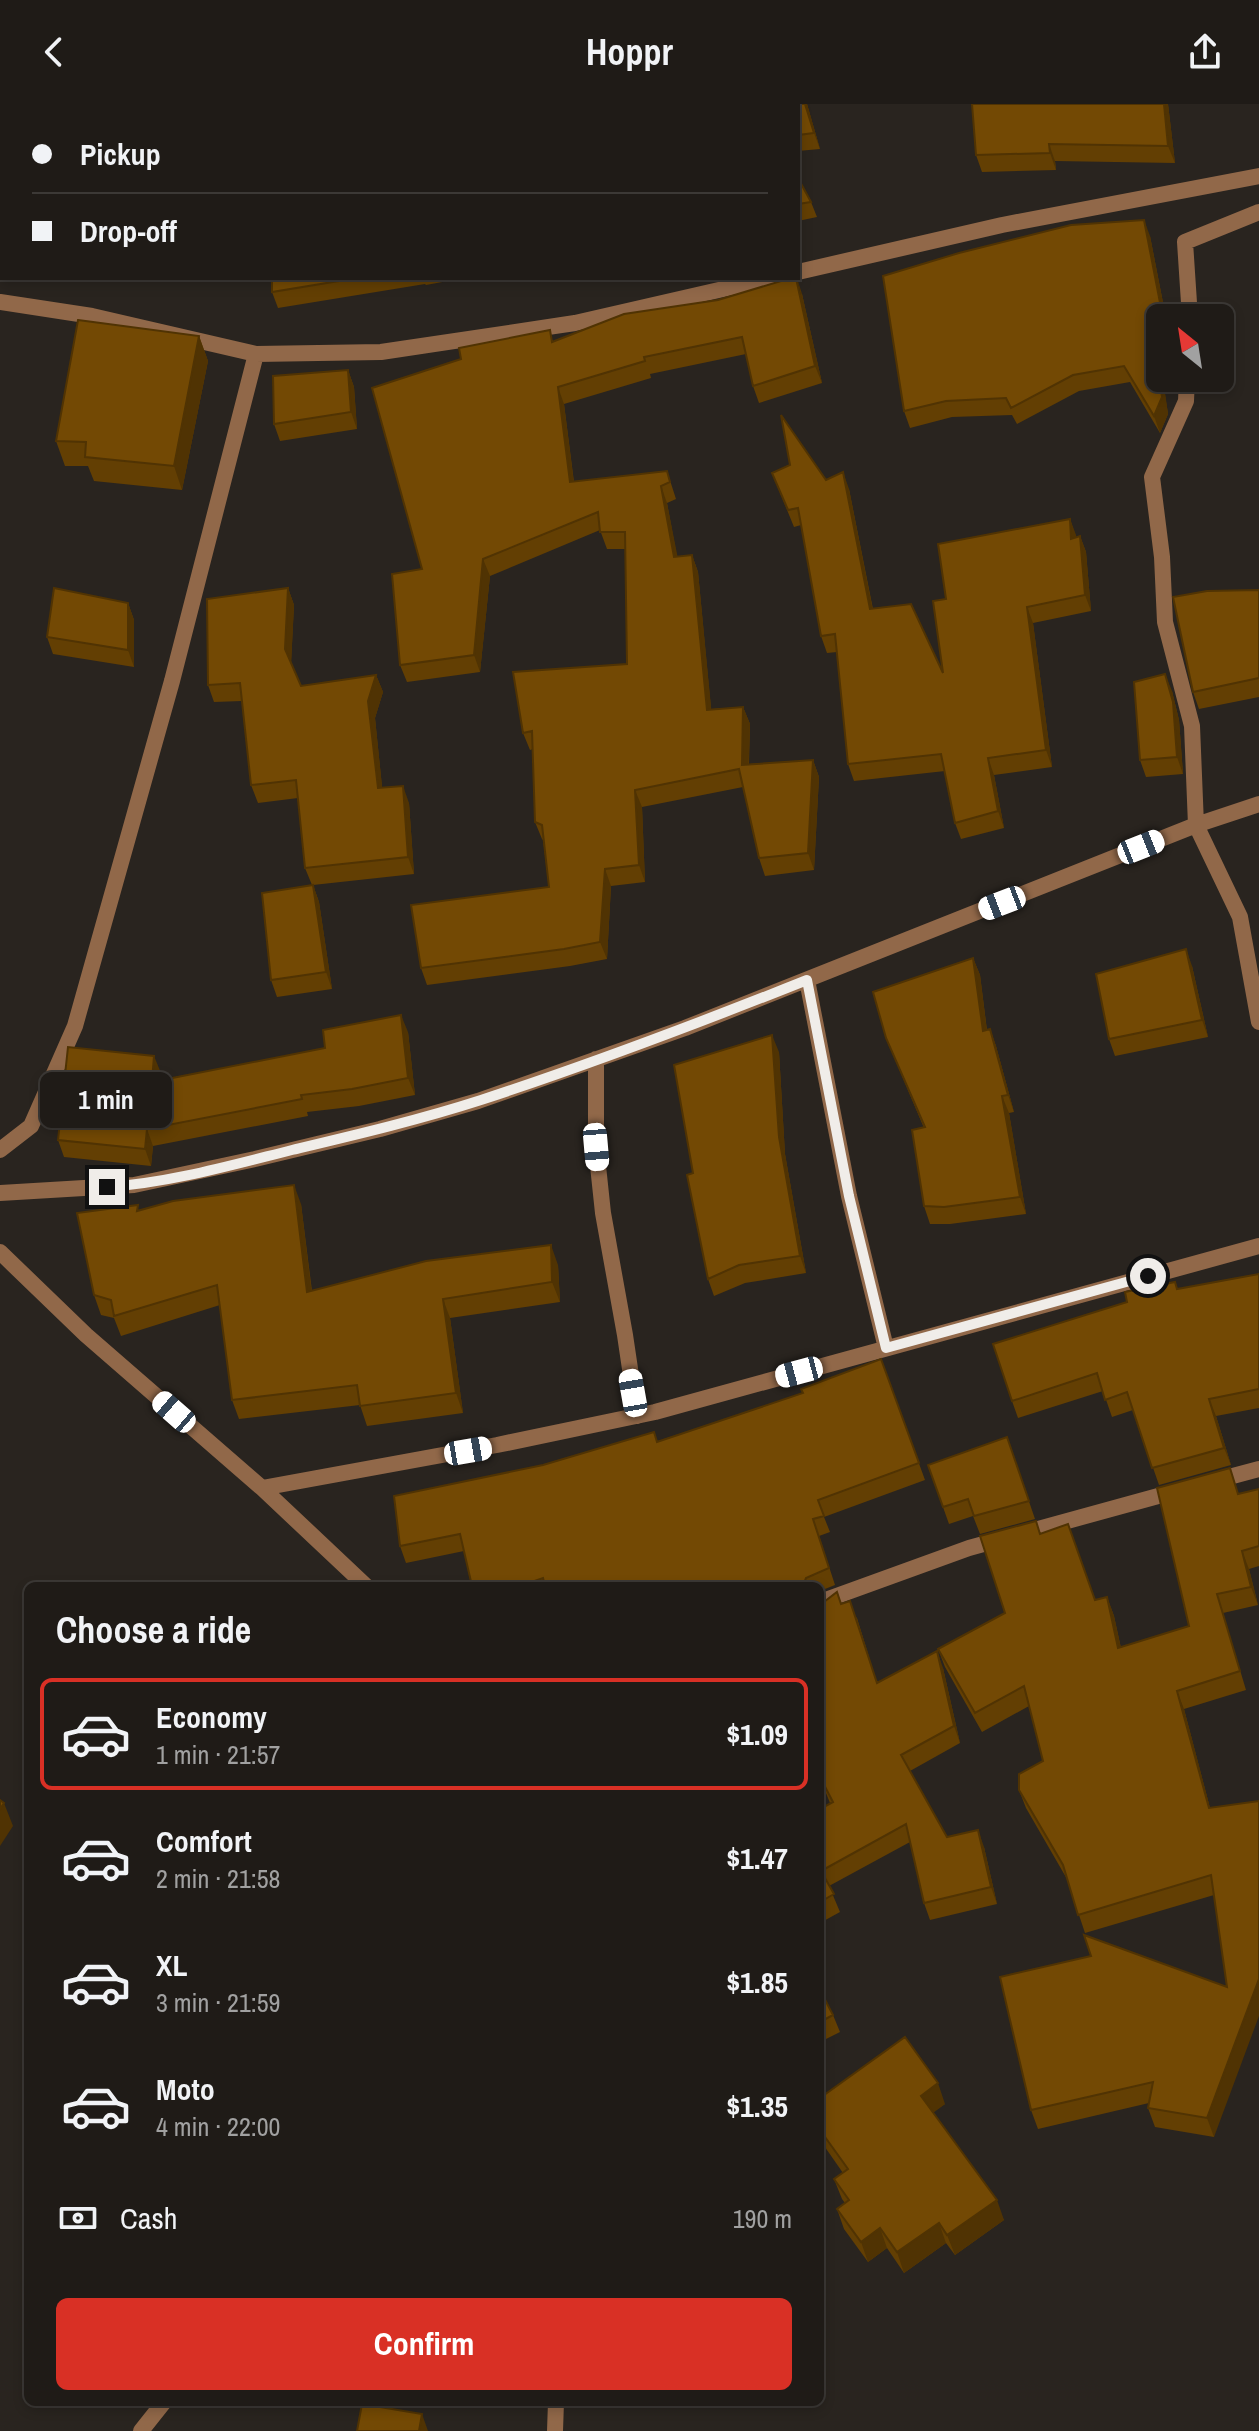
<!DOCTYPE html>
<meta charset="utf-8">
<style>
:root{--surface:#1f1b17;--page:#272420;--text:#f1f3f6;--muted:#a1a1a1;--line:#3c3936;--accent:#d93025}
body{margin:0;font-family:"Archivo Narrow",sans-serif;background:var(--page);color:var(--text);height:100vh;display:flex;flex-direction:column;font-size:30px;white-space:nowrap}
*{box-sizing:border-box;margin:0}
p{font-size:26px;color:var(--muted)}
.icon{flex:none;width:44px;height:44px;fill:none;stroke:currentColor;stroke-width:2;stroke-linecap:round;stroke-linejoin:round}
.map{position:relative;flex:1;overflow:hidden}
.panel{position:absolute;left:24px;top:1478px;width:800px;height:824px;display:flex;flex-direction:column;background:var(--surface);border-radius:12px;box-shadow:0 4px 12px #0003,0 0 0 2px var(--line)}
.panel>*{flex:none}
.top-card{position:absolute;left:0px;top:0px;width:800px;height:176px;box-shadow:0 4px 12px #0003,0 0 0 2px var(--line);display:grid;align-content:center;height:176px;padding:0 32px;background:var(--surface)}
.needle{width:52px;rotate:330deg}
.controls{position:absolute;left:1146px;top:200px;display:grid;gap:16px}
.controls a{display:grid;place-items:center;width:88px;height:88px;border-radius:12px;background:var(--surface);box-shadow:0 4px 12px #0003,0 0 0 2px var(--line);font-size:40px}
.end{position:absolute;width:36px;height:36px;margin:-18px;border:10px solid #f0ede9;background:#111;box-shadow:0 0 0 4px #111}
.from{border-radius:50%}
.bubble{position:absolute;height:56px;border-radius:12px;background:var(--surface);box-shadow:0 4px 12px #0003,0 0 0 2px var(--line);font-size:26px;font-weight:800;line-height:56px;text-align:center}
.car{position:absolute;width:24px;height:48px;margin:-24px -12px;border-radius:10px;box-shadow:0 0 6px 2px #0007;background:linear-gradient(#fff 24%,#345 0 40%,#fff 0 76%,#345 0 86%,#fff 0)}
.top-card b{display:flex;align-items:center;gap:28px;height:76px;font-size:30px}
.top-card b+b{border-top:2px solid var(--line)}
.top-card i{width:20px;height:20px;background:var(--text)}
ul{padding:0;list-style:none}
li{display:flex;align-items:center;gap:24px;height:112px;margin:0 16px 12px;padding:0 16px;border:4px solid transparent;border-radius:12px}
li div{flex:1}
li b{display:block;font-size:30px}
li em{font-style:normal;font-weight:800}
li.active{border-color:var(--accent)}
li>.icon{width:72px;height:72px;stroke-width:1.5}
h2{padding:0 32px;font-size:36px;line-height:96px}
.pay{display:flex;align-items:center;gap:20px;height:88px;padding:0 32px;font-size:30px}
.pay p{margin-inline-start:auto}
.action{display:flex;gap:16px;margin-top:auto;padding:16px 32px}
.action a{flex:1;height:92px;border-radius:12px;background:var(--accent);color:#fff;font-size:32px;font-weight:800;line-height:92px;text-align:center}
header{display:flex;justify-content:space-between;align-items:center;height:104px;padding:0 32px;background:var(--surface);font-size:36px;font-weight:800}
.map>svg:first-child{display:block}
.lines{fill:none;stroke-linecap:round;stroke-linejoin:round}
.street{stroke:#916849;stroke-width:16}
.wall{fill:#633f03}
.shaded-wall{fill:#503303}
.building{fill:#734904;stroke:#503303;stroke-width:2}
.route{stroke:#f0ede9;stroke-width:10}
</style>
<header><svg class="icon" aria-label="back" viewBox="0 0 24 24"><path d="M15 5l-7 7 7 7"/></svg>Hoppr<svg class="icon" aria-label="share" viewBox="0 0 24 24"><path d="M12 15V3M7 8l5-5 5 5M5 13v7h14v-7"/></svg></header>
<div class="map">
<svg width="1259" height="2327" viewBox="0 0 1259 2327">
<rect width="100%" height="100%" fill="#29241f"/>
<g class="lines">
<path class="street" d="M798,168L1002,121L1259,72
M0,198L92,212L256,250L381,248L575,219L771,174
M1190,214L1185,138L1259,108
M1187,274L1186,297L1152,373L1162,453L1165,518L1192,622L1196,721L1240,813L1259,918
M807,876L849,1092L886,1244
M596,955V1043L603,1109L625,1231L637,1312
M0,1046L31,1022L75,922L172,577L256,250
M0,1089L134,1081L255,1055L380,1025L478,997L685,924L1196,721L1259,700
M0,1148L86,1231L262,1384L366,1482
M1214,1377L1259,1365
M262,1384L497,1341L655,1308L1259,1142
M820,1498L969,1444L1180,1386
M141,2327L164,2298
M555,2327L556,2298"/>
</g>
<path class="wall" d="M76,0H364V2H77Z
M507,0H807L820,45L798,47V2Z
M1168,0L1175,59L1055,57L1056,66L982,68L976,51Z
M798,74L811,98L817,113L798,117Z
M1150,132L1166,214H1160V246H1158L1168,310L1160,329L1130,278L1079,287L1017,320L1012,311L952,313L910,324L904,307Z
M272,174H464L426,181L425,180L278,204L272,188Z
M802,190L822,279L759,299L753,282L746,250L650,270L651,274L564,300L574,378L667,367L676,395L667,399L677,453L692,451L698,468L711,605L743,603L750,620L749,660L813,656L819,673L814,766L765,772L759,754L743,683L642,703L645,778L611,782L607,855L570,862L427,881L421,864L549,783L543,736L542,735L535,718L533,645L530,646L523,629L627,560L625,445H607L600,426L490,472L480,568L407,578L400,561L422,465L554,237Z
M199,232L208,257L182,386L94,377L88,362H65L56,337Z
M348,266L354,283L357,325L280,337L274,320Z
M772,369L826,376L849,385L873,505L943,569L946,495L1070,415L1076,433L1080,432L1086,448L1091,507L1033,519L1052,663L994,671L1004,724L961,735L955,719L945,667L854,677L848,660L837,548L827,549L821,532L801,421L794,423Z
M288,484L294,501L291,559L301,582L376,571L383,588L375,614L382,683L409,699L414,770L313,781L319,798L332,885L277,893L271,876L312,781L305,764L298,694L258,699L251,681L242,597L214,598L208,581Z
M1259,486V593L1199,605L1193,588Z
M128,499L134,516V563L53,550L47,533Z
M1172,587L1179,616L1183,670L1146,673L1140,656Z
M973,854L980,871L987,926L990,925L996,942L1014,1008L1009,1009L1026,1110L950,1120H930L924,1102V1024L886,934Z
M1192,862L1208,933L1115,952L1109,935Z
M408,928L415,991L359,1002L307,1008L308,1012L153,1042L151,1062L64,1053L58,1036L161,969L160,976Z
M779,948L785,1050L806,1169L745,1179L714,1192L708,1175L693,1069Z
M301,1100L312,1187L558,1161L560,1198L450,1214L463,1309L367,1322L360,1301L239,1315L232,1296L220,1201L121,1232L114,1214L101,1211L94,1191L139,1106Z
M1259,1170V1304L1216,1312L1231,1361L1159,1381L1133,1306L1112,1313L1103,1287L1018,1314L1012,1297L1178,1185Z
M881,1255L925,1376L824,1413L830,1428L819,1432L835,1481L820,1487V1482H472L464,1447L406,1459L400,1442L658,1337L803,1289Z
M1007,1333L1035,1415L980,1430L973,1412L949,1420L928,1361Z
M1259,1385V1462L1249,1465L1258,1501L1223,1509L1246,1586L1184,1605L1210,1704L1259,1697L1214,2033L1155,2023L1148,2004L1149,1999L1038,2025L1031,2006L1227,1883L1214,1791L1085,1829L1067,1775L1026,1704L1019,1686L1043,1657L1029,1602L982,1628L945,1563L938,1545L1005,1509L1040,1430L1095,1496L1107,1493L1114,1512L1121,1544L1189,1522L1239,1390Z
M842,1500L857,1514L877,1579L943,1564L960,1639L910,1667L947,1733L984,1743L997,1800L930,1816L924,1799L910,1738L829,1782L840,1808L820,1819V1705L830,1699L820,1674Z
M820,1886L833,1911L840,1928L820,1938Z
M820,1994L945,2000L933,2008L1004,2116L955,2151L946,2139L904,2169L887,2144L868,2158L844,2125L837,2105L845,2099L842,2095L834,2075L843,2069L820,2036Z"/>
<path class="shaded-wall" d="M805,0H807L820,45L814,29Z
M1164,0H1168L1175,59L1168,42Z
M1049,40L1055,57L1056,66L1050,49Z
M1144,116L1150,132L1166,214H1163Z
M797,174L802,190L822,279L815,262Z
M1152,230L1158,246L1160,257V274H1163L1168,310L1160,329L1154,312Z
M199,232L208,257L182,386L174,362Z
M348,266L354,283L357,325L351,308Z
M558,283L564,300L576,396L570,378Z
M843,368L849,385L876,522L870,505Z
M661,382L667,399L681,470L674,453Z
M1070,415L1076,431L1077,452L1071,435Z
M1080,432L1086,448L1091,507L1085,491Z
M692,451L698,468L713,623L707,606Z
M483,455L490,472L480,568L474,551Z
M288,484L294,501L291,562L285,545Z
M128,499L134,516V563L128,546Z
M1027,503L1033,519L1052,663L1046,646Z
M1165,570L1172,587L1179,616L1183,670L1177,653Z
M376,571L383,588L375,614L384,701L378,684L368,597Z
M743,603L750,620L748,678L742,661Z
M988,654L994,671L1004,724L998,707Z
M813,656L819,673L814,766L808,749Z
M403,682L409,699L414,770L408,753Z
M635,686L642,703L645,778L639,761Z
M605,765L611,782L607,855L600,838Z
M313,781L319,798L332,885L326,868Z
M1186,845L1192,862L1208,933L1202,916Z
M973,854L980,871L989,944L983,927Z
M401,911L408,928L415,991L408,974Z
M990,925L996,942L1014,1008L1008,991Z
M772,931L779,948L785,1050L806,1169L800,1152L779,1033Z
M154,952L161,969L158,995L152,978Z
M1002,992L1009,1009L1026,1110L1020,1093Z
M147,1025L153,1042L151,1062L145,1045Z
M294,1081L301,1100L314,1207L307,1188Z
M551,1141L558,1161L560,1198L552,1178Z
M443,1195L450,1214L463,1309L456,1289Z
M1209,1295L1216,1312L1231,1361L1224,1344Z
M1242,1447L1249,1465L1258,1501L1251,1483Z
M1107,1493L1114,1512L1125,1563L1118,1544Z
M937,1547L943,1564L960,1639L954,1622Z
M1177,1587L1184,1605L1215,1723L1209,1704Z
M4,1699L13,1722L0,1742V1705Z
M978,1726L984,1743L997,1800L991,1783Z
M1259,1875V1912L1214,2033L1207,2014Z
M938,1979L945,2000L929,2012L921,1992Z
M997,2096L1004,2116L955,2151L947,2131Z
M939,2119L946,2139L904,2169L897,2148Z
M880,2124L887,2144L868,2158L861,2138Z
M422,2310L428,2327H419Z"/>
<path class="building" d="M76,0H246L245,2H77Z
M266,0H346L341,2H266Z
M507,0H805L814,29L798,31V2H496Z
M972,0H1164L1168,42L1049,40L1050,49L976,51Z
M798,74L811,98L798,100Z
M1144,116L1163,214H1160V229L1152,230L1162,293L1154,312L1124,262L1073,271L1011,304L1006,294L946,297L904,307L883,172L959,149L1071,121Z
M272,174H357L272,188Z
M791,174H796L815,262L753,282L742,233L644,253L645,257L558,283L570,378L667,367L670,378L661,382L674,453L692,451L707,606L743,603L742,661L813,656L808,749L759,754L739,665L635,686L639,761L605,765L600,838L564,845L421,864L411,801L549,783L542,721L535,718L532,627L523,629L513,568L627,560L625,428H600L598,408L483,455L474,551L400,561L392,470L422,465L372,284L461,255L459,244L550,226L552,238L624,210L718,196Z
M78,216L199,232L174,362L85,353L86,338L56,337Z
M348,266L351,308L274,320L273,272Z
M781,311L826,376L843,368L870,505L911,500L943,569L933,497L946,495L938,440L1070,415L1071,435L1080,432L1085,491L1027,503L1046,646L988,654L998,707L955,719L941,650L848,660L835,530L821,532L798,404L788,406L772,369L790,361Z
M54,484L128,499V546L47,533Z
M288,484L285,545L301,582L376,571L368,597L378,684L403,682L408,753L305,764L296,676L251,681L240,579L208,581L207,495Z
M1259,486V574L1193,588L1173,493L1207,487Z
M1165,570L1173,598L1177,653L1140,656L1134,578Z
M313,781L326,868L271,876L262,789Z
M1186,845L1202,916L1109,935L1096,870Z
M973,854L983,927L990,925L1008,991L1002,992L1020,1093L944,1103L924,1102L912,1026L925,1023L886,934L873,888Z
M401,911L408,974L352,985L301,991L302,995L147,1025L145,1045L58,1036L68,943L154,952L152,978L325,944L323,926Z
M772,931L779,1033L800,1152L739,1161L708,1175L687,1071L693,1069L674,961Z
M294,1081L307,1188L426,1157L551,1141L552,1178L443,1195L456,1289L360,1302L357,1281L232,1296L217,1181L114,1212L111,1196L94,1191L77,1109L138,1101L137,1107L173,1097Z
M1259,1170V1285L1209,1295L1224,1344L1152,1364L1127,1288L1105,1296L1097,1269L1012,1297L993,1240L1127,1198L1125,1188L1175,1178L1177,1185Z
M881,1255L919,1359L818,1396L824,1412L813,1415L829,1464L806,1474L803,1482H545L543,1474L520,1482H472L460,1430L400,1442L394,1392L543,1361L654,1328L657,1338L803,1289L801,1285Z
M1007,1333L1029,1397L974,1412L968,1395L943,1403L928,1361Z
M1230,1364L1238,1390L1259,1385V1442L1242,1447L1251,1483L1217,1490L1240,1567L1177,1587L1209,1704L1259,1697V1875L1207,2014L1148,2004L1153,1978L1031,2006L1000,1873L1091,1852L1084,1831L1227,1883L1211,1771L1078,1811L1063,1761L1019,1686V1670L1043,1657L1024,1582L975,1609L938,1545L1005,1509L980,1432L1036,1417L1040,1430L1068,1420L1095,1496L1107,1493L1118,1544L1189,1522L1157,1384Z
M837,1488L841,1500L850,1497L877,1579L937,1547L954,1622L901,1651L947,1733L978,1726L991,1783L924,1799L906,1720L821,1767L834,1790L820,1798V1705L833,1698L820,1673V1501Z
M0,1696L4,1699L0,1705Z
M820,1886L833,1911L820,1918Z
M905,1933L938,1979L921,1992L997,2096L947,2131L939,2119L897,2148L880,2124L861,2138L837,2105L849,2096L834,2075L848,2065L820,2026V1994Z
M362,2300L422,2310L419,2327H357Z"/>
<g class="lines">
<path class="route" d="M107,1083C169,1079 232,1061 292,1046C355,1031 419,1016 481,996C591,960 699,919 807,876L849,1092L886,1244L1148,1172"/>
</g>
</svg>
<div class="controls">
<a><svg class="needle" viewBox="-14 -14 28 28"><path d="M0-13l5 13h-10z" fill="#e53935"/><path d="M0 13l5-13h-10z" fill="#a1a1a1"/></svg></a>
</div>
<i class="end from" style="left:1148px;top:1172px"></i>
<i class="end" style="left:107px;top:1083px"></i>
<div class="bubble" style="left:40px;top:968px;width:132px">1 min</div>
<i class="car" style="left:1141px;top:743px;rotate:68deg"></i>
<i class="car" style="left:1002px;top:799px;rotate:249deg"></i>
<i class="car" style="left:596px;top:1043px;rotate:175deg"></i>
<i class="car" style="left:799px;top:1268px;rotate:255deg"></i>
<i class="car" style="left:633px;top:1289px;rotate:350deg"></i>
<i class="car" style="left:174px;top:1308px;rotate:311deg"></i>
<i class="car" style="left:468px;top:1347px;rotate:80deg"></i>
<div class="top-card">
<b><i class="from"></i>Pickup</b>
<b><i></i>Drop-off</b>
</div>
<section class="panel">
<h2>Choose a ride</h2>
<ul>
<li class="active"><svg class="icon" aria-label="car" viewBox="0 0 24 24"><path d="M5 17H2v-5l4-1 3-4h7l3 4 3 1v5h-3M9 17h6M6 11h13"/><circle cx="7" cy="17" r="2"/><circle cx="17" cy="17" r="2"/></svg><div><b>Economy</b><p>1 min · 21:57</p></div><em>$1.09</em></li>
<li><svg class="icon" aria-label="car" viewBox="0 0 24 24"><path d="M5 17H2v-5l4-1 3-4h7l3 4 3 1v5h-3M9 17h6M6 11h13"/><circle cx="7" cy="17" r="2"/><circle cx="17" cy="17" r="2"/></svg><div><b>Comfort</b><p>2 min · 21:58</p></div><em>$1.47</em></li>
<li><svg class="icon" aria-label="car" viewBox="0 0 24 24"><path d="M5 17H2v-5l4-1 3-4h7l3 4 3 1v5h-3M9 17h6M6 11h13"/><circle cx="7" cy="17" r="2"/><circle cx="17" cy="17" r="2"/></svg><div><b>XL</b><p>3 min · 21:59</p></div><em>$1.85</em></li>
<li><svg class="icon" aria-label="car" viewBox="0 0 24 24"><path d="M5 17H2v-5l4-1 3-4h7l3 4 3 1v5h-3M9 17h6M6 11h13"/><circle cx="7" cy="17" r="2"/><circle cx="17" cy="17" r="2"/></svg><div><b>Moto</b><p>4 min · 22:00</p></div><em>$1.35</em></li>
</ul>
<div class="pay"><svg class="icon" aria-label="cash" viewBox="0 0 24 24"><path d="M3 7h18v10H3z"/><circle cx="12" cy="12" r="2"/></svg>Cash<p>190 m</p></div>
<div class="action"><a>Confirm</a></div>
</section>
</div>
